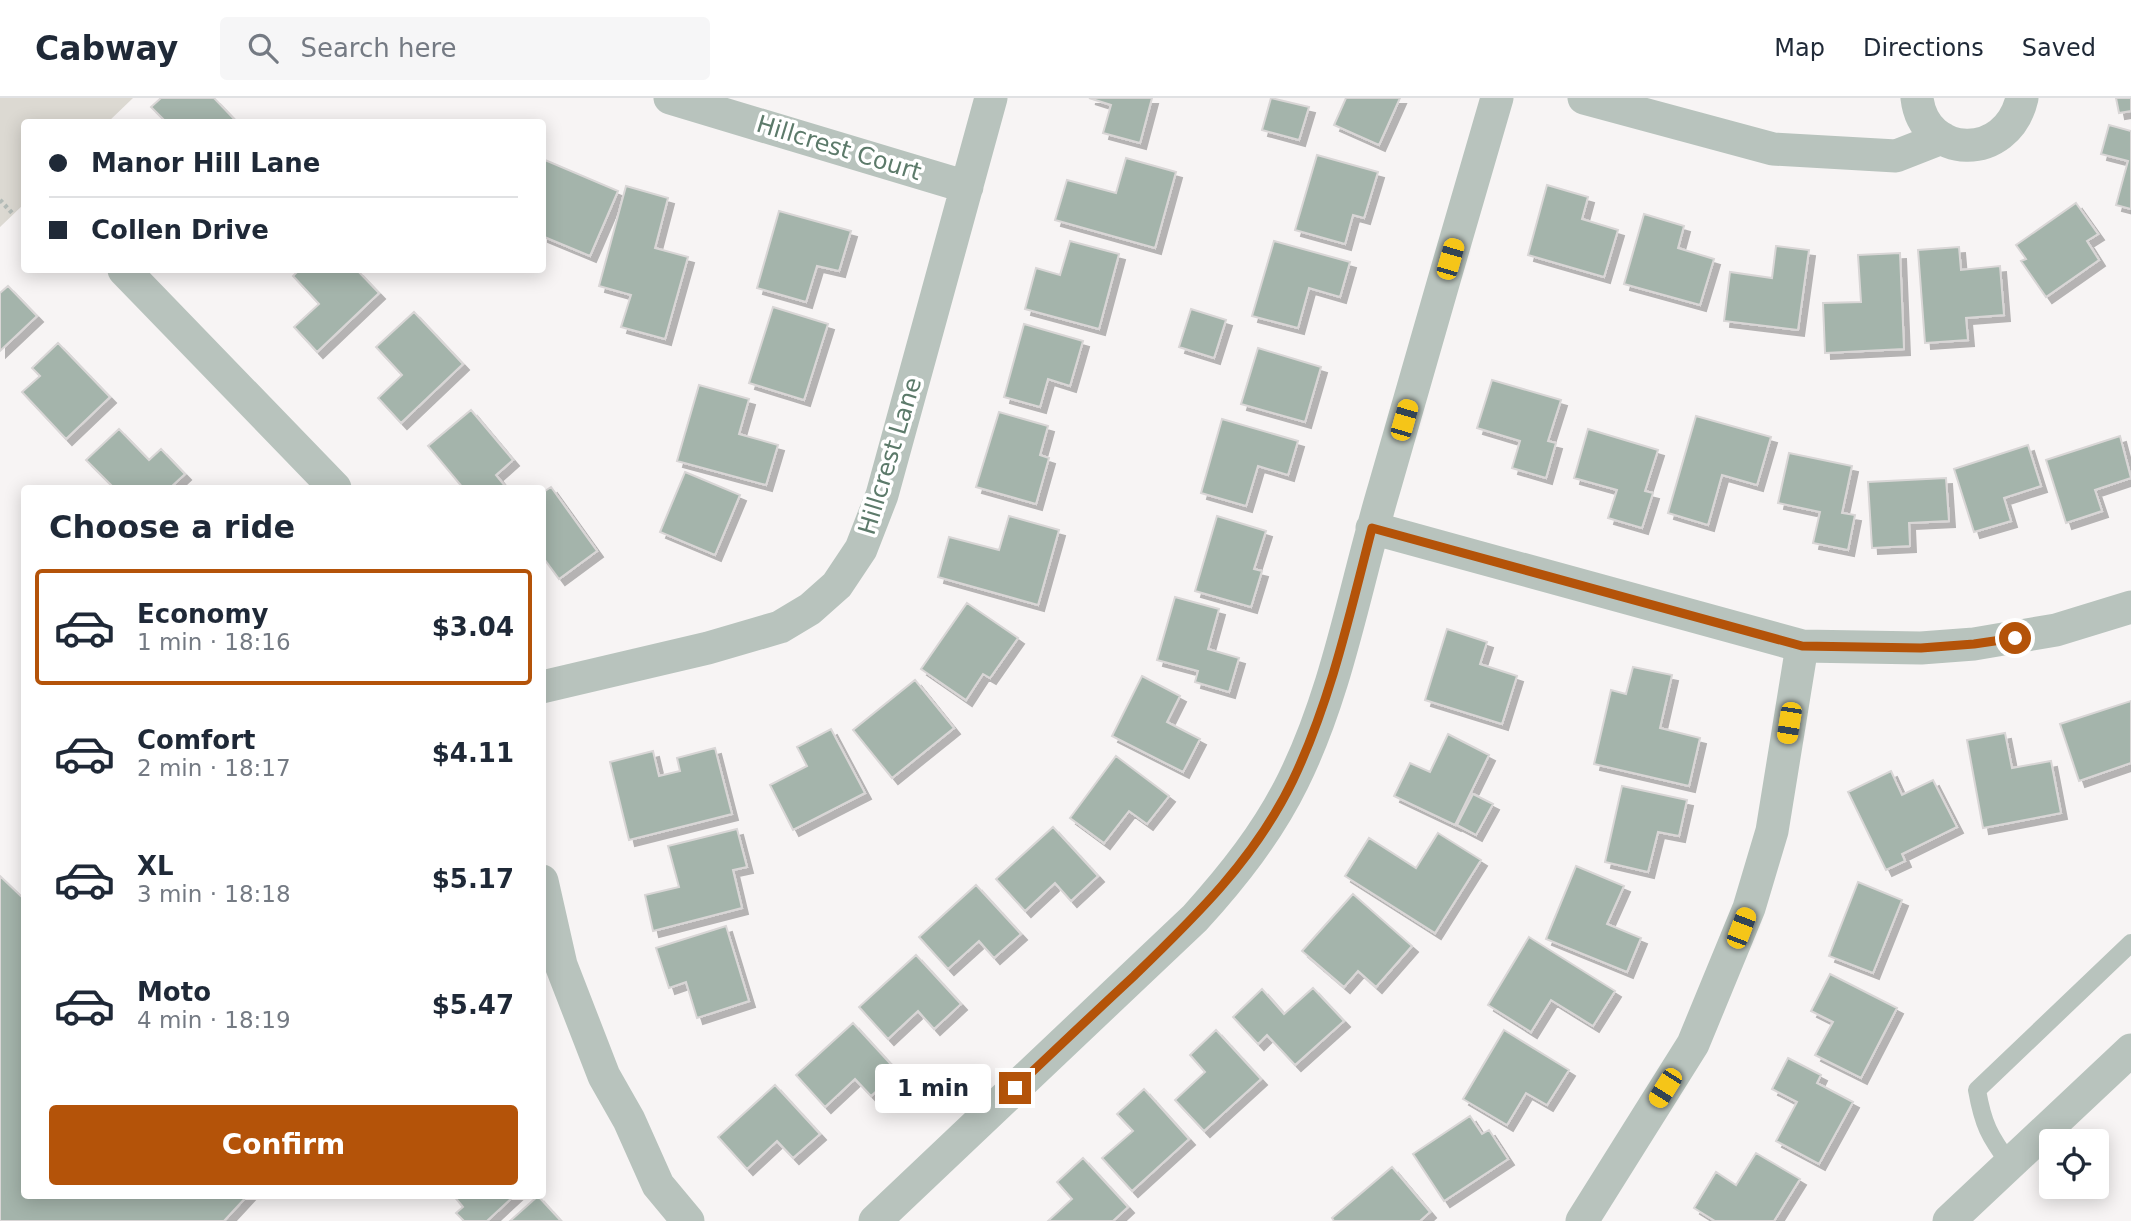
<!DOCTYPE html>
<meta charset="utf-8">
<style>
:root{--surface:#fff;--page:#f6f6f7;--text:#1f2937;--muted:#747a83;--line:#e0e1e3;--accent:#b45309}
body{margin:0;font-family:"DejaVu Sans",sans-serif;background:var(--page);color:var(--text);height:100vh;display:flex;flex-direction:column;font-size:26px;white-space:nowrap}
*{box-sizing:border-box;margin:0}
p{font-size:23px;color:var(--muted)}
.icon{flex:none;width:38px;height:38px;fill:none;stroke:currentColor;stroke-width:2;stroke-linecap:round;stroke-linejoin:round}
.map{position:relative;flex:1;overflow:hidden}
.details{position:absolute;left:21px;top:387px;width:525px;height:714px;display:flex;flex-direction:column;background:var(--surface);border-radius:7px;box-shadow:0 4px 18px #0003}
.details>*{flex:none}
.hud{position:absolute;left:21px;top:21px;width:525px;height:154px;border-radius:7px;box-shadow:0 4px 18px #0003;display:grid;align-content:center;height:154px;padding:0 28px;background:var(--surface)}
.fabs{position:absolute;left:2039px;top:1031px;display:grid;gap:14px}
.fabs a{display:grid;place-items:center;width:70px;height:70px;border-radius:7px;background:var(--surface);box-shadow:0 4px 18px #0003;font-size:35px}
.end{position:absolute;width:32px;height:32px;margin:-16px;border:9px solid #b45309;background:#fff;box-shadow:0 0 0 4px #fff}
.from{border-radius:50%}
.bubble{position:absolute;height:49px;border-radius:7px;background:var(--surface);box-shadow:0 4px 18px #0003;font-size:23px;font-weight:600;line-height:49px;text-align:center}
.car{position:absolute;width:21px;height:42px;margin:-21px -10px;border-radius:9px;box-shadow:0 0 5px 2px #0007;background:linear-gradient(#f5c518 24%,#345 0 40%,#f5c518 0 76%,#345 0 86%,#f5c518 0)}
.hud b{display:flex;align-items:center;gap:24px;height:66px;font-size:26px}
.hud b+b{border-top:2px solid var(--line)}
.hud i{width:18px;height:18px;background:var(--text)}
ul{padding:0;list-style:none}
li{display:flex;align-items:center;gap:21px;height:116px;margin:0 14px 10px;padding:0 14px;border:4px solid transparent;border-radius:7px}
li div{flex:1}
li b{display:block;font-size:26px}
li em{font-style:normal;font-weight:600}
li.on{border-color:var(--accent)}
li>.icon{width:63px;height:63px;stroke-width:1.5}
h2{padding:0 28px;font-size:32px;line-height:84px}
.button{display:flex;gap:14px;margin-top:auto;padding:14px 28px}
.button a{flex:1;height:80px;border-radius:7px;background:var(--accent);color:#fff;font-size:28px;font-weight:600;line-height:80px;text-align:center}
header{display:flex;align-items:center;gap:42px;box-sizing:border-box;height:98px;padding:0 35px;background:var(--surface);border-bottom:2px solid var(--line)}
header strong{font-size:33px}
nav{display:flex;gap:38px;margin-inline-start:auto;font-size:24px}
.search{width:490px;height:63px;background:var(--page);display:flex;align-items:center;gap:18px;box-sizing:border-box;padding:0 24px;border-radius:7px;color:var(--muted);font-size:26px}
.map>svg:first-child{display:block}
.green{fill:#dcd9d2}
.building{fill:#a4b4ab;stroke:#d9d6d6;stroke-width:2;filter:url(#shadow)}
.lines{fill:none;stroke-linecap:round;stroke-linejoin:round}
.path{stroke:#b3bbb7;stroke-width:4.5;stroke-dasharray:3.5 3.5;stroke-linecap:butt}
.lane{stroke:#b8c3bd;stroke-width:18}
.street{stroke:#b8c3bd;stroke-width:33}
.route{stroke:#b45309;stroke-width:9}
.labels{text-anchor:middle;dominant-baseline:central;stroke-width:7;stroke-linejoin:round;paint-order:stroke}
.street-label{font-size:24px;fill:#5c7a6a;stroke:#fff}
</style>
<header>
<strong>Cabway</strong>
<div class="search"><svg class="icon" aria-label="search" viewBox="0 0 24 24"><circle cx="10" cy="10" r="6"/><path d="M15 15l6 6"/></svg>Search here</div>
<nav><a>Map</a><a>Directions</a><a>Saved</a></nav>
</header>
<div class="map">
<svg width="2131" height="1123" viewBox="0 0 2131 1123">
<defs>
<filter id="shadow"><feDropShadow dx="6" dy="6" stdDeviation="0" flood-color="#0004"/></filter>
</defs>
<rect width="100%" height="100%" fill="#f7f4f4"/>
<path class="green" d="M0,0H133L108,24H24V106L0,129Z"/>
<path class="building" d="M161,0H214L237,24H166L151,9Z
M1089,0H1152L1140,45L1103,35L1111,7Z
M1271,0L1309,9L1299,42L1262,32Z
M1346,0H1400L1379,47L1334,27Z
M2116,0H2131V13L2119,15Z
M2109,27L2131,33V111L2116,107L2128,63L2101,56Z
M1317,57L1378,74L1364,120L1353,117L1345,146L1295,132Z
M1126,60L1176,74L1155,150L1055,122L1067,82L1116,95Z
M545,62L618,93L590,158L542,138V69Z
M1547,87L1588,99L1582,121L1618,132L1604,179L1528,157Z
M626,88L668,100L655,150L688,159L665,241L621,229L631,197L599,188Z
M2076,105L2098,136L2087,143L2099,162L2046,199L2021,163L2026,161L2016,147Z
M779,113L851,133L839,173L817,168L806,204L757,190Z
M1644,116L1684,128L1678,150L1714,161L1700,207L1624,186Z
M1070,143L1119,156L1099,231L1025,211L1036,170L1060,177Z
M1274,143L1350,164L1340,199L1309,190L1298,230L1252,218Z
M1776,148L1809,152L1798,232L1724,223L1730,174L1772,180Z
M1959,149L1961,172L2000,168L2004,217L1966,220L1968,242L1925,245L1918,152Z
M1900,155L1904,251L1825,255L1823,205L1861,204L1858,157Z
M299,172H357L379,195L317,254L294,229L319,206L293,178Z
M8,188L37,218L0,253V195Z
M773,209L828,226L804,302L749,285Z
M1191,211L1226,222L1214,260L1179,249Z
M414,214L463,266L401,325L378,300L402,277L376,249Z
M1024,226L1083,243L1070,288L1048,281L1040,309L1004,299Z
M58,245L110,299L66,341L22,294L40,278L32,270Z
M1258,250L1321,269L1305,324L1241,306Z
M1492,282L1561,302L1548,343L1556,345L1546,380L1512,370L1520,343L1477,330Z
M699,287L749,301L739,336L778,347L766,387L677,363Z
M471,312L513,362L496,377L505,388L502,390H463L428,348Z
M999,314L1048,328L1040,357L1049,360L1036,406L976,389Z
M1696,318L1771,339L1757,387L1722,377L1708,427L1668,415Z
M1222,321L1298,343L1288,377L1258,368L1246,408L1201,395Z
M119,331L149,362L161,351L185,376L170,390H114L86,362Z
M1588,331L1658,352L1645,393L1653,395L1642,430L1608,420L1617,392L1574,380Z
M2120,338L2131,380L2095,392L2102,413L2066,425L2046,362Z
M2028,347L2041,388L2004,400L2011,423L1974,434L1954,371Z
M1789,355L1852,368L1842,415L1855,417L1848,452L1813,445L1820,414L1778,405Z
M685,374L740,397L715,457L660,434Z
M1946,380L1949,423L1909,425L1910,448L1872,450L1868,384Z
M551,389L597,453L559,481L542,458V395Z
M1009,418L1059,432L1038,507L938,479L949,439L999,452Z
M1217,418L1266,433L1254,471L1262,473L1251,509L1195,493Z
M1175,499L1219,511L1208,551L1239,560L1229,594L1195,584L1198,573L1157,562Z
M967,505L1018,540L990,580L983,576L966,602L921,571Z
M1447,531L1487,544L1480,566L1517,578L1502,626L1425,602Z
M1633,569L1672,577L1660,630L1700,640L1689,688L1594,666L1611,592L1626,596Z
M1142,578L1180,598L1167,624L1200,641L1183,674L1112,638Z
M915,582L954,630L892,680L853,632Z
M2131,603V665L2079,683L2060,626Z
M831,631L865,695L793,732L770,687L807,668L797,649Z
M2005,635L2012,670L2051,663L2061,715L1983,730L1967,642Z
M1448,636L1489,657L1455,727L1394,698L1410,665L1430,674Z
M715,650L732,716L629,742L610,664L653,653L659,678L680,673L677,660Z
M1116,658L1169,698L1147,726L1129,713L1104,745L1070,720Z
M1891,673L1902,697L1933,682L1957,729L1902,756L1905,763L1886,772L1848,694Z
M1622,688L1687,702L1679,738L1658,734L1648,774L1605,764Z
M1473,696L1493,706L1476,737L1457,727Z
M1053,729L1098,778L1071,803L1055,785L1025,813L996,781Z
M737,731L747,769L733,772L742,810L653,833L645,797L679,789L668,748Z
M1438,735L1481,762L1435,835L1345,778L1369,740L1416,770Z
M1576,768L1624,788L1607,826L1641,840L1627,874L1546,841Z
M0,778L24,801V1097H248L224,1123H0Z
M1858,784L1902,802L1873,875L1829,858Z
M976,787L1021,836L994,860L979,843L948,871L919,839Z
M1353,796L1412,848L1376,889L1358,873L1344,889L1302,853Z
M726,828L749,903L697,920L686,884L669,890L656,850Z
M1529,839L1615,893L1593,928L1551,902L1531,934L1488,907Z
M916,857L961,906L934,931L918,913L888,941L859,909Z
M1830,876L1897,910L1861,980L1815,957L1833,924L1811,913Z
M1313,890L1344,923L1295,967L1267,937L1258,946L1233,919L1262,891L1284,916Z
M853,925L898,974L871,998L855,981L825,1009L796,977Z
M1216,932L1261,981L1204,1033L1175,1002L1205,974L1190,957Z
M1504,932L1569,972L1547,1007L1526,995L1507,1027L1463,1001Z
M1788,960L1821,977L1817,985L1853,1004L1819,1066L1776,1043L1797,1004L1772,991Z
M775,987L820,1036L793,1060L777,1043L747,1071L718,1039Z
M1144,991L1189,1041L1132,1093L1102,1060L1133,1033L1117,1016Z
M1470,1018L1482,1036L1489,1032L1508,1061L1444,1103L1413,1056Z
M1756,1055L1800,1081L1774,1123H1715L1694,1110L1716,1074L1736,1087Z
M1083,1060L1128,1109L1113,1123H1048L1072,1101L1057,1084Z
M1392,1069L1430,1114L1420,1123H1334L1332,1120Z
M453,1097H515L487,1123H464L456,1115L463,1109Z
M538,1098L561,1123H510Z"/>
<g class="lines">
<path class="path" d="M0,102L13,116"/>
<path class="lane" d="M2010,1066C1989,1038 1983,1026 1977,992L2131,845"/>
<path class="street" d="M670,0L967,89
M1584,0L1773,51L1896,58L1942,40
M1917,0C1924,61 2007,65 2022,0
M124,172L335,390
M1372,430L1802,548L1921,550L1974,546L2056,532L2131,509
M542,589L708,550L780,529L810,511L837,487L861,451L882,397L991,0
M542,783L561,867L604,978L629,1022L658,1087L688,1123
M875,1123L1195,820C1233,778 1268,734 1293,683C1338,592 1355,488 1384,391C1421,261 1459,130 1497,0
M1582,1123L1693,946L1749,810L1772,733L1802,548
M1949,1123L2131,952"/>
</g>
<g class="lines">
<path class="route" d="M1015,990C1054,953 1094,915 1134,878C1196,818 1255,761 1293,682C1331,602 1350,515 1372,430L1802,548L1921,550L1974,546L2015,540"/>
</g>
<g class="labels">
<g class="street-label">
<text transform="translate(839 50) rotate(17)">Hillcrest Court</text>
<text transform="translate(890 358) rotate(-73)">Hillcrest Lane</text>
</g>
</g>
</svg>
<div class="fabs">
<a><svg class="icon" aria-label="locate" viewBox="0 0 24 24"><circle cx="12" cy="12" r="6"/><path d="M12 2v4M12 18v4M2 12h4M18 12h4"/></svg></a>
</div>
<i class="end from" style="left:2015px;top:540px"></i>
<i class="end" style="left:1015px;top:990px"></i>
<div class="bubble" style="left:875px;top:966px;width:116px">1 min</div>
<i class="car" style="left:1450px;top:161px;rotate:16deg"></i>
<i class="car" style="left:1404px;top:322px;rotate:16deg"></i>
<i class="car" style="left:1789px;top:625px;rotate:189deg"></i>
<i class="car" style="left:1741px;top:830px;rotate:21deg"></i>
<i class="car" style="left:1665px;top:990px;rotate:212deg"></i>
<div class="hud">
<b><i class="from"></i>Manor Hill Lane</b>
<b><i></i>Collen Drive</b>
</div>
<section class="details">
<h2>Choose a ride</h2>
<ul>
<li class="on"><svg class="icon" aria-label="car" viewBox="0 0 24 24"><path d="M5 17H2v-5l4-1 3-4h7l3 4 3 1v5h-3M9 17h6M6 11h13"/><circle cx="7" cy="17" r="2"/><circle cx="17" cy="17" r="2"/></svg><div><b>Economy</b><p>1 min · 18:16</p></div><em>$3.04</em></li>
<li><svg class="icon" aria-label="car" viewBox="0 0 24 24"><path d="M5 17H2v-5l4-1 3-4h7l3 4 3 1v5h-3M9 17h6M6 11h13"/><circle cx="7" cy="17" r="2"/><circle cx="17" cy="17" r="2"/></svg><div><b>Comfort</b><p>2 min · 18:17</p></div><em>$4.11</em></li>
<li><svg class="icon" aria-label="car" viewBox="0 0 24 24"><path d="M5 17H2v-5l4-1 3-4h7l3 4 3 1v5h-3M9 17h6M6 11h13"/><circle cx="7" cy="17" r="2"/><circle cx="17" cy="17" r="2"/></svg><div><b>XL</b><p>3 min · 18:18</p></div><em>$5.17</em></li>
<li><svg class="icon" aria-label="car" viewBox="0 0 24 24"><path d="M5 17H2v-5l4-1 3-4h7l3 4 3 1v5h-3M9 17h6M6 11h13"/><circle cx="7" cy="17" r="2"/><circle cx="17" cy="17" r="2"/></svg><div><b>Moto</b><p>4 min · 18:19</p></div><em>$5.47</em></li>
</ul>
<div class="button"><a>Confirm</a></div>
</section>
</div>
